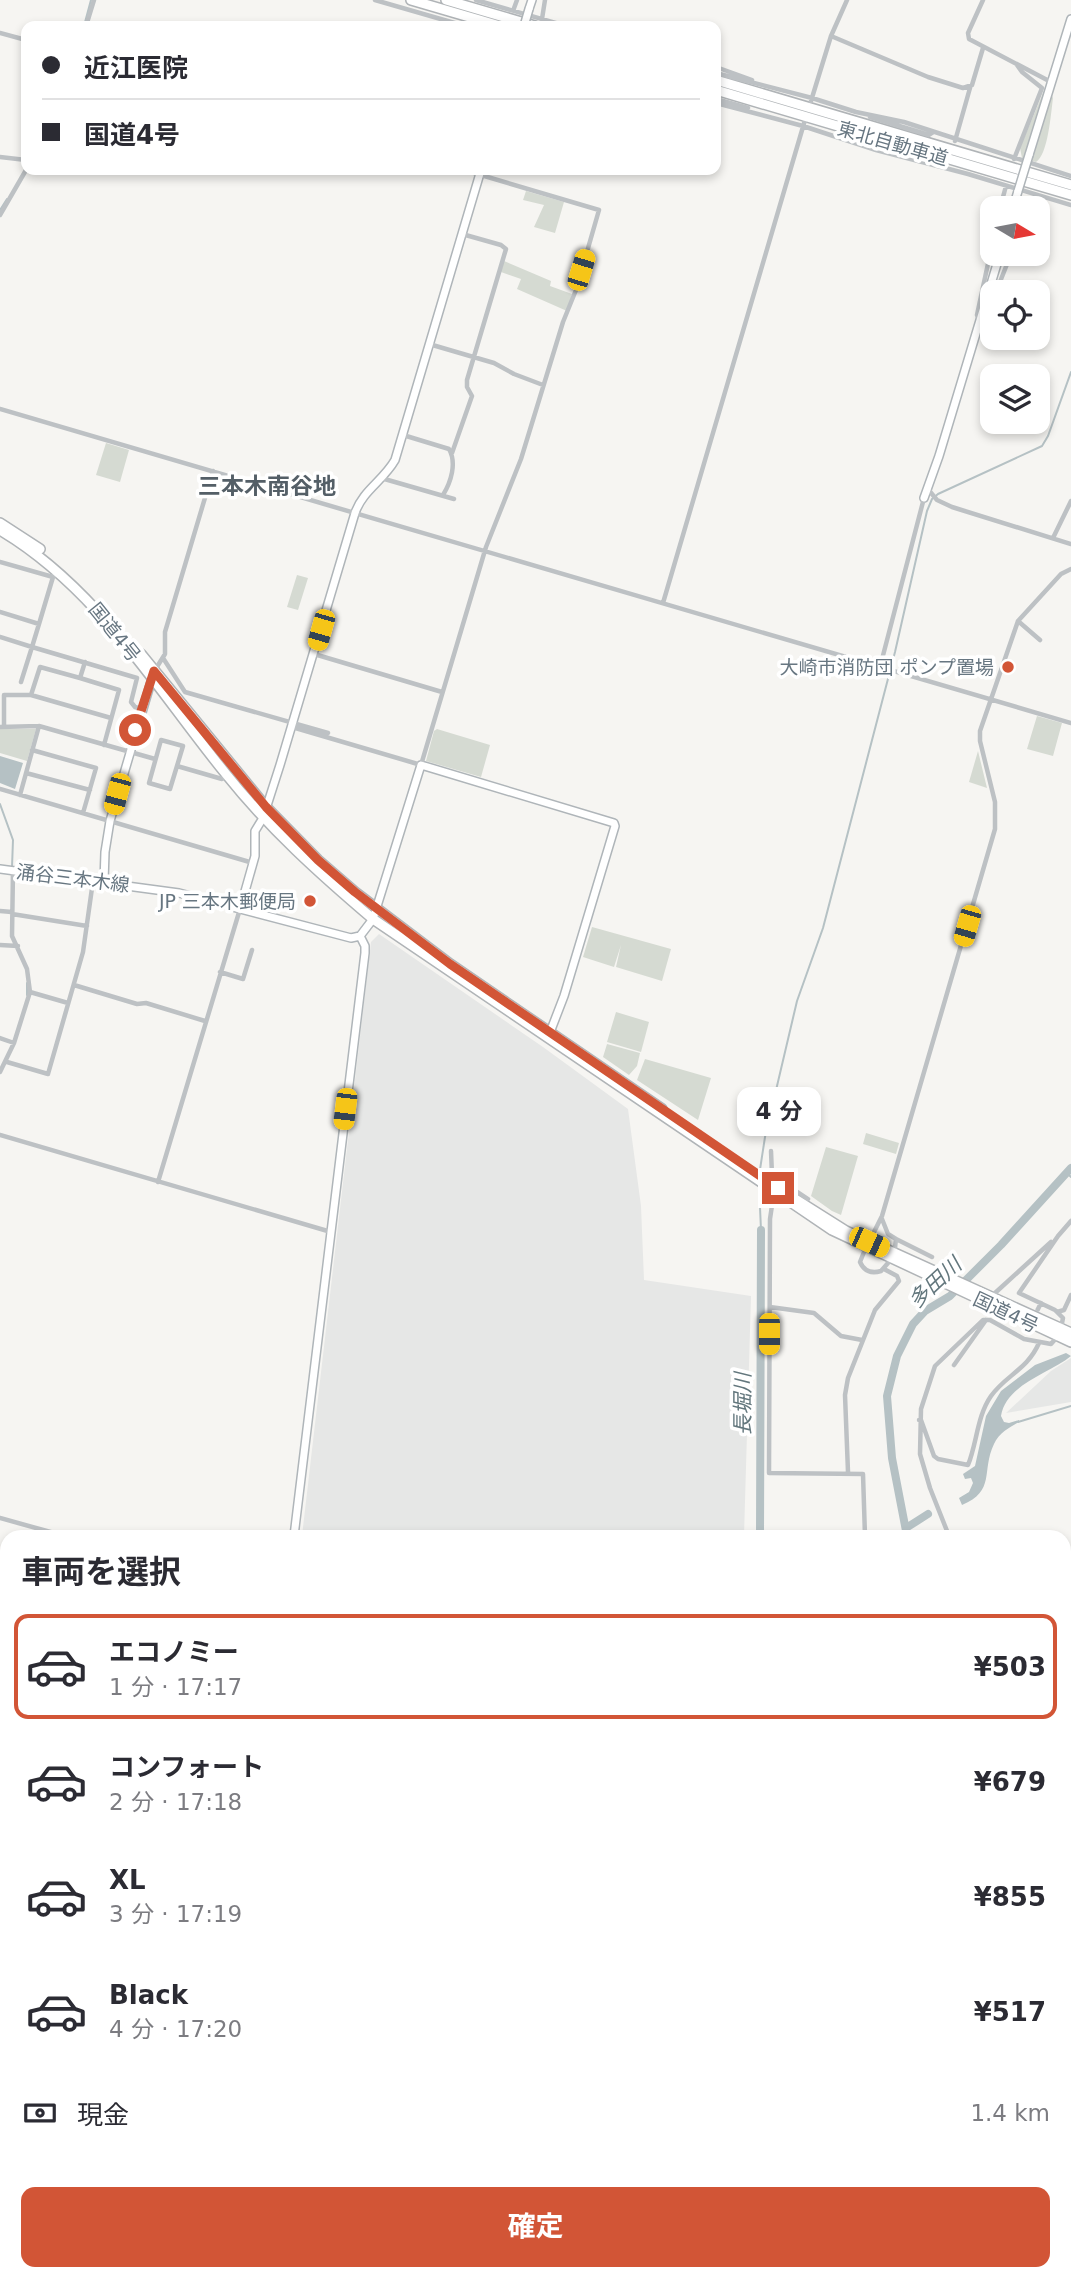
<!DOCTYPE html>
<html lang="ja">
<meta charset="utf-8">
<style>
:root{--surface:#fff;--page:#f7f7f7;--text:#2b2b33;--muted:#7c7c81;--line:#e1e1e2;--accent:#d25536}
body{margin:0;font-family:"DejaVu Sans","Noto Sans JP",sans-serif;background:var(--page);color:var(--text);height:100vh;display:flex;flex-direction:column;font-size:26px;white-space:nowrap}
*{box-sizing:border-box;margin:0}
p{font-size:23px;color:var(--muted)}
.icon{flex:none;width:38px;height:38px;fill:none;stroke:currentColor;stroke-width:2;stroke-linecap:round;stroke-linejoin:round}
.map{position:relative;flex:1;overflow:hidden}
.side{position:absolute;left:0px;top:1530px;width:1071px;height:751px;display:flex;flex-direction:column;background:var(--surface);border-radius:21px 21px 0 0;box-shadow:0 4px 10px #0003}
.side>*{flex:none}
.guide{position:absolute;left:21px;top:21px;width:700px;height:154px;border-radius:14px;box-shadow:0 4px 10px #0003;display:grid;align-content:center;height:154px;padding:0 21px;background:var(--surface)}
.needle{width:46px;rotate:100deg}
.fabs{position:absolute;left:980px;top:196px;display:grid;gap:14px}
.fabs a{display:grid;place-items:center;width:70px;height:70px;border-radius:14px;background:var(--surface);box-shadow:0 4px 10px #0003;font-size:35px}
.end{position:absolute;width:32px;height:32px;margin:-16px;border:9px solid #d25536;background:#fff;box-shadow:0 0 0 4px #fff}
.from{border-radius:50%}
.bubble{position:absolute;height:49px;border-radius:14px;background:var(--surface);box-shadow:0 4px 10px #0003;font-size:23px;font-weight:700;line-height:49px;text-align:center}
.car{position:absolute;width:21px;height:42px;margin:-21px -10px;border-radius:9px;box-shadow:0 0 5px 2px #0007;background:linear-gradient(#f5c518 24%,#345 0 40%,#f5c518 0 76%,#345 0 86%,#f5c518 0)}
.guide b{display:flex;align-items:center;gap:24px;height:66px;font-size:26px}
.guide b+b{border-top:2px solid var(--line)}
.guide i{width:18px;height:18px;background:var(--text)}
ul{padding:0;list-style:none}
li{display:flex;align-items:center;gap:21px;height:105px;margin:0 14px 10px;padding:0 7px;border:4px solid transparent;border-radius:14px}
li div{flex:1}
li b{display:block;font-size:26px}
li em{font-style:normal;font-weight:700}
li.current{border-color:var(--accent)}
li>.icon{width:63px;height:63px;stroke-width:1.5}
h2{padding:0 21px;font-size:32px;line-height:84px}
.pay{display:flex;align-items:center;gap:18px;height:77px;padding:0 21px;font-size:26px}
.pay p{margin-inline-start:auto}
.primary-button{display:flex;gap:14px;margin-top:auto;padding:14px 21px}
.primary-button a{flex:1;height:80px;border-radius:14px;background:var(--accent);color:#fff;font-size:28px;font-weight:700;line-height:80px;text-align:center}
.map>svg:first-child{display:block}
.built{fill:#e6e7e6}
.green{fill:#d5dad2}
.water{fill:#b5c1c4}
.lines{fill:none;stroke-linecap:round;stroke-linejoin:round}
.stream{stroke:#b5c1c4;stroke-width:2}
.river{stroke:#b5c1c4;stroke-width:8}
.street-tunnel{stroke:#d2d5d6;stroke-width:4.5;stroke-dasharray:4.5 2;stroke-linecap:butt}
.secondary-casing{stroke:#afb5b9;stroke-width:10}
.highway-casing{stroke:#b0b4b7;stroke-width:12}
.street{stroke:#bdc1c4;stroke-width:4.5}
.secondary{stroke:#fff;stroke-width:7}
.highway{stroke:#fff;stroke-width:9}
.rail-casing{stroke:#9fa5aa;stroke-width:4.5}
.rail{stroke:#fff;stroke-width:2;stroke-dasharray:5;stroke-linecap:butt}
.secondary-bridge-casing{stroke:#afb5b9;stroke-width:10;stroke-linecap:butt}
.secondary-bridge{stroke:#fff;stroke-width:7}
.route{stroke:#d25536;stroke-width:9}
.poi-dot{fill:#d25536;stroke:#fff;stroke-width:2.5}
.labels{text-anchor:middle;dominant-baseline:central;stroke-width:7;stroke-linejoin:round;paint-order:stroke}
.street-label{font-size:19px;fill:#677681;stroke:#fff}
.poi-label{font-size:19px;fill:#677681;stroke:#fff;text-anchor:end}
.water-label{font-size:21px;font-style:italic;fill:#63777d;stroke:#fff}
.quarter-label{font-size:23px;font-weight:bold;fill:#545f67;stroke:#fff}
</style>
<div class="map">
<svg width="1071" height="2279" viewBox="0 0 1071 2279">
<rect width="100%" height="100%" fill="#f6f5f2"/>
<path class="built" d="M379,934L543,1047L628,1109L641,1206L644,1280L751,1296L744,1536H302L371,942Z
M1071,1358V1402L1006,1413L1051,1371Z"/>
<path class="green" d="M1045,88H1047L1025,159L1022,158L1020,148Z
M1051,93L1053,98C1051,113 1048,155 1036,162L1030,160Z
M526,191L564,202L555,233L534,227L544,205L523,200Z
M504,261L551,281L550,286L572,294L567,311L517,289L521,279L501,272Z
M106,443L129,450L120,482L96,475Z
M297,575L308,578L298,610L287,607Z
M1037,716L1062,723L1053,756L1027,749Z
M0,729H36L27,761L0,753Z
M437,729L490,745L481,777L426,761L434,731Z
M978,751L987,788L969,782Z
M592,927L671,949L662,981L616,967L621,945L614,967L583,957Z
M616,1012L649,1022L641,1052L607,1042Z
M607,1044L640,1053L637,1066L629,1075L603,1057Z
M645,1059L711,1078L698,1120L637,1080Z
M866,1133L899,1143L896,1154L863,1144Z
M826,1147L858,1156L841,1215L832,1211L811,1196Z"/>
<path class="water" d="M0,756L23,763L15,789L0,783Z
M1066,1353L1071,1356C1049,1374 1006,1384 1001,1416L1004,1422L1009,1423L1019,1420V1422C1010,1427 999,1433 994,1444C981,1471 996,1491 962,1505L959,1498L969,1492L973,1483L971,1478L965,1479L963,1474L975,1466L986,1416L1001,1391L1035,1365Z"/>
<g class="lines">
<path class="stream" d="M84,26L91,0
M0,210L7,199
M0,804L13,840L12,867
M27,995V983
M1067,1173L1071,1177
M759,1176L765,1137L797,1001L823,928L895,652L927,511L932,499L938,494L1042,446L1048,436L1071,372
M759,1185L761,1230
M1018,1422L1071,1406
M1064,1915L1071,1904
M0,1965L7,1974
M1064,2227L1071,2217
M138,2279L139,2273
M344,2279L345,2273
M848,2279L849,2273
M1028,2279L1032,2273"/>
<path class="river" d="M906,1528L928,1514
M760,1536L761,1230
M907,1536L892,1458L887,1396L897,1356L913,1324L925,1311L950,1296L1001,1245L1071,1168
M479,2274L489,2279
M504,2279L508,2273"/>
<path class="street-tunnel" d="M1028,1331L1038,1309"/>
<g class="secondary-casing">
<path id="secondary" d="M529,9L532,0
M1029,155L1071,19
M1013,208L1018,191
M924,498L939,456L1000,254
M0,869L179,893L351,938L360,936L373,919L421,765L614,823L615,826L564,996L549,1035
M104,882L105,852L110,821L153,675
M240,909L255,856V831L263,818L280,765L355,513C363,490 383,481 395,460L481,170
M294,1536L365,953V946L360,936
M1064,1967L1071,1970"/>
</g>
<g class="highway-casing">
<path id="highway" d="M411,0L500,26
M446,0L535,26
M716,80L1071,185
M716,90L1071,195
M0,523L40,549
M0,530C98,588 156,688 226,774C270,829 320,874 373,919L832,1230L1071,1342
M141,654L266,807L318,860L355,892L450,964L662,1109
M781,1190L846,1231L1071,1333"/>
</g>
<path class="street" d="M375,0L465,26
M476,0L566,26
M983,0L968,33L969,39L1051,82
M513,11L517,0
M542,19L545,0
M86,26L94,0
M0,33L26,40
M831,36L928,77L963,88L972,85L983,48
M716,67L752,80
M716,73L812,98L856,112L904,122L1071,176
M716,99L748,108
M811,101L831,36L847,0
M716,103L803,126L876,150L968,174L1071,205
M870,117L929,135L932,133
M955,141L970,88
M868,145L924,161
M0,157L26,160
M1014,159L1042,88L1022,72L1017,65
M1000,208L1006,186
M1029,208L1034,194
M0,215L26,170
M996,292L1011,254
M980,321L977,315L992,245
M980,322L984,321L992,300
M429,344L494,363L514,374L543,385
M0,409L1071,723
M403,435L449,449C457,463 451,482 443,495
M452,453L472,396L467,387V380L506,249L501,245L462,234
M381,478L454,499
M927,488L937,500L952,507L1071,544
M1053,538L1071,501
M0,562L53,577
M663,603L805,120
M0,612L39,624L32,647L0,637
M1018,621L1040,640
M39,624L53,577L57,572
M314,654L442,692
M163,658L185,692L328,733
M880,667L924,498
M155,670L165,654V632L213,471
M80,678L119,690L104,745
M21,682L32,647L137,678L131,702L135,707L142,709
M31,695L111,718
M0,727L39,726L155,759
M4,727V695H31L40,667L80,678L85,662
M292,727L421,765L486,547L521,459L563,322L576,290L599,210L464,170
M32,750L96,768L83,813
M177,766L170,789L149,783L161,740L183,746L177,766L222,779L226,776
M26,773L90,790
M0,789L253,863
M20,795L39,726
M0,911L12,912
M12,914L87,926
M0,945L18,946
M220,972L243,979L252,950
M74,985L137,1004L146,1003L205,1021
M30,992L68,1003
M0,1038L14,1043
M7,1062L48,1074L83,952L93,881
M0,1072L14,1043L30,992L27,969L12,936L13,870
M0,1135L331,1232
M771,1151L772,1175L808,1199
M158,1182L240,909
M774,1192L770,1219L769,1473L863,1474L865,1536
M882,1219L888,1234L896,1239L895,1248
M1058,1236L1019,1293L1055,1310L1063,1318L1061,1328
M1058,1236L1071,1221
M896,1239L932,1257
M869,1242L882,1216L995,829V802L980,741V731L1018,621L1061,574L1071,569
M866,1247L860,1262C864,1271 871,1274 881,1271L888,1263
M995,1293L1051,1242
M770,1307L814,1313L841,1336L862,1340
M1038,1309L1041,1303
M1057,1312L1064,1310L1071,1295
M954,1365L986,1320
M919,1420H921L934,1456L938,1459L968,1465C977,1443 977,1416 991,1396C1006,1375 1027,1370 1039,1343
M848,1472L845,1395L848,1378L875,1310L899,1281L897,1276L884,1269
M0,1518L65,1536
M949,1536L930,1488L920,1454L921,1409L935,1366L983,1320H990L1024,1339L1051,1344L1058,1336
M1064,1905L1071,1894
M0,2027L7,2029
M0,2148L7,2130
M412,2273L415,2279
M99,2279L103,2273
M142,2279L143,2273
M465,2279L470,2273
M844,2279V2273"/>
<use href="#secondary" class="secondary"/>
<use href="#highway" class="highway"/>
<g class="rail-casing">
<path id="rail" d="M0,1716L7,1717
M1064,1956L1071,1958"/>
</g>
<use href="#rail" class="rail"/>
<g class="secondary-bridge-casing">
<path id="secondary-bridge" d="M524,26L529,9
M1018,191L1029,155"/>
</g>
<use href="#secondary-bridge" class="secondary-bridge"/>
</g>
<g class="lines">
<path class="route" d="M135,730L154,671L266,807L318,860L355,892L450,964L778,1188"/>
</g>
<g class="poi-dot">
<circle cx="1008" cy="667" r="7"/>
<circle cx="310" cy="901" r="7"/>
</g>
<g class="labels">
<g class="street-label">
<text transform="translate(893 143) rotate(16)">東北自動車道</text>
<text transform="translate(115 632) rotate(51)">国道4号</text>
<text transform="translate(73 878) rotate(7)">涌谷三本木線</text>
<text transform="translate(1006 1312) rotate(25)">国道4号</text>
</g>
<g class="poi-label">
<text x="994" y="667">大崎市消防団 ポンプ置場</text>
<text x="296" y="901">JP 三本木郵便局</text>
</g>
<g class="water-label">
<text transform="translate(935 1283) rotate(-43)">多田川</text>
<text transform="translate(743 1404) rotate(-90)">長堀川</text>
</g>
<g class="quarter-label">
<text x="267" y="486">三本木南谷地</text>
</g>
</g>
</svg>
<div class="fabs">
<a><svg class="needle" viewBox="-14 -14 28 28"><path d="M0-13l5 13h-10z" fill="#e53935"/><path d="M0 13l5-13h-10z" fill="#7c7c81"/></svg></a>
<a><svg class="icon" aria-label="locate" viewBox="0 0 24 24"><circle cx="12" cy="12" r="6"/><path d="M12 2v4M12 18v4M2 12h4M18 12h4"/></svg></a>
<a><svg class="icon" aria-label="layers" viewBox="0 0 24 24"><path d="M12 4l9 5-9 5-9-5zM3 14l9 5 9-5"/></svg></a>
</div>
<i class="end from" style="left:135px;top:730px"></i>
<i class="end" style="left:778px;top:1188px"></i>
<div class="bubble" style="left:737px;top:1087px;width:84px">4 分</div>
<i class="car" style="left:581px;top:270px;rotate:17deg"></i>
<i class="car" style="left:321px;top:630px;rotate:196deg"></i>
<i class="car" style="left:117px;top:794px;rotate:195deg"></i>
<i class="car" style="left:967px;top:926px;rotate:196deg"></i>
<i class="car" style="left:345px;top:1109px;rotate:187deg"></i>
<i class="car" style="left:869px;top:1242px;rotate:114deg"></i>
<i class="car" style="left:769px;top:1334px;rotate:180deg"></i>
<div class="guide">
<b><i class="from"></i>近江医院</b>
<b><i></i>国道4号</b>
</div>
<section class="side">
<h2>車両を選択</h2>
<ul>
<li class="current"><svg class="icon" aria-label="car" viewBox="0 0 24 24"><path d="M5 17H2v-5l4-1 3-4h7l3 4 3 1v5h-3M9 17h6M6 11h13"/><circle cx="7" cy="17" r="2"/><circle cx="17" cy="17" r="2"/></svg><div><b>エコノミー</b><p>1 分 · 17:17</p></div><em>¥503</em></li>
<li><svg class="icon" aria-label="car" viewBox="0 0 24 24"><path d="M5 17H2v-5l4-1 3-4h7l3 4 3 1v5h-3M9 17h6M6 11h13"/><circle cx="7" cy="17" r="2"/><circle cx="17" cy="17" r="2"/></svg><div><b>コンフォート</b><p>2 分 · 17:18</p></div><em>¥679</em></li>
<li><svg class="icon" aria-label="car" viewBox="0 0 24 24"><path d="M5 17H2v-5l4-1 3-4h7l3 4 3 1v5h-3M9 17h6M6 11h13"/><circle cx="7" cy="17" r="2"/><circle cx="17" cy="17" r="2"/></svg><div><b>XL</b><p>3 分 · 17:19</p></div><em>¥855</em></li>
<li><svg class="icon" aria-label="car" viewBox="0 0 24 24"><path d="M5 17H2v-5l4-1 3-4h7l3 4 3 1v5h-3M9 17h6M6 11h13"/><circle cx="7" cy="17" r="2"/><circle cx="17" cy="17" r="2"/></svg><div><b>Black</b><p>4 分 · 17:20</p></div><em>¥517</em></li>
</ul>
<div class="pay"><svg class="icon" aria-label="cash" viewBox="0 0 24 24"><path d="M3 7h18v10H3z"/><circle cx="12" cy="12" r="2"/></svg>現金<p>1.4 km</p></div>
<div class="primary-button"><a>確定</a></div>
</section>
</div>
